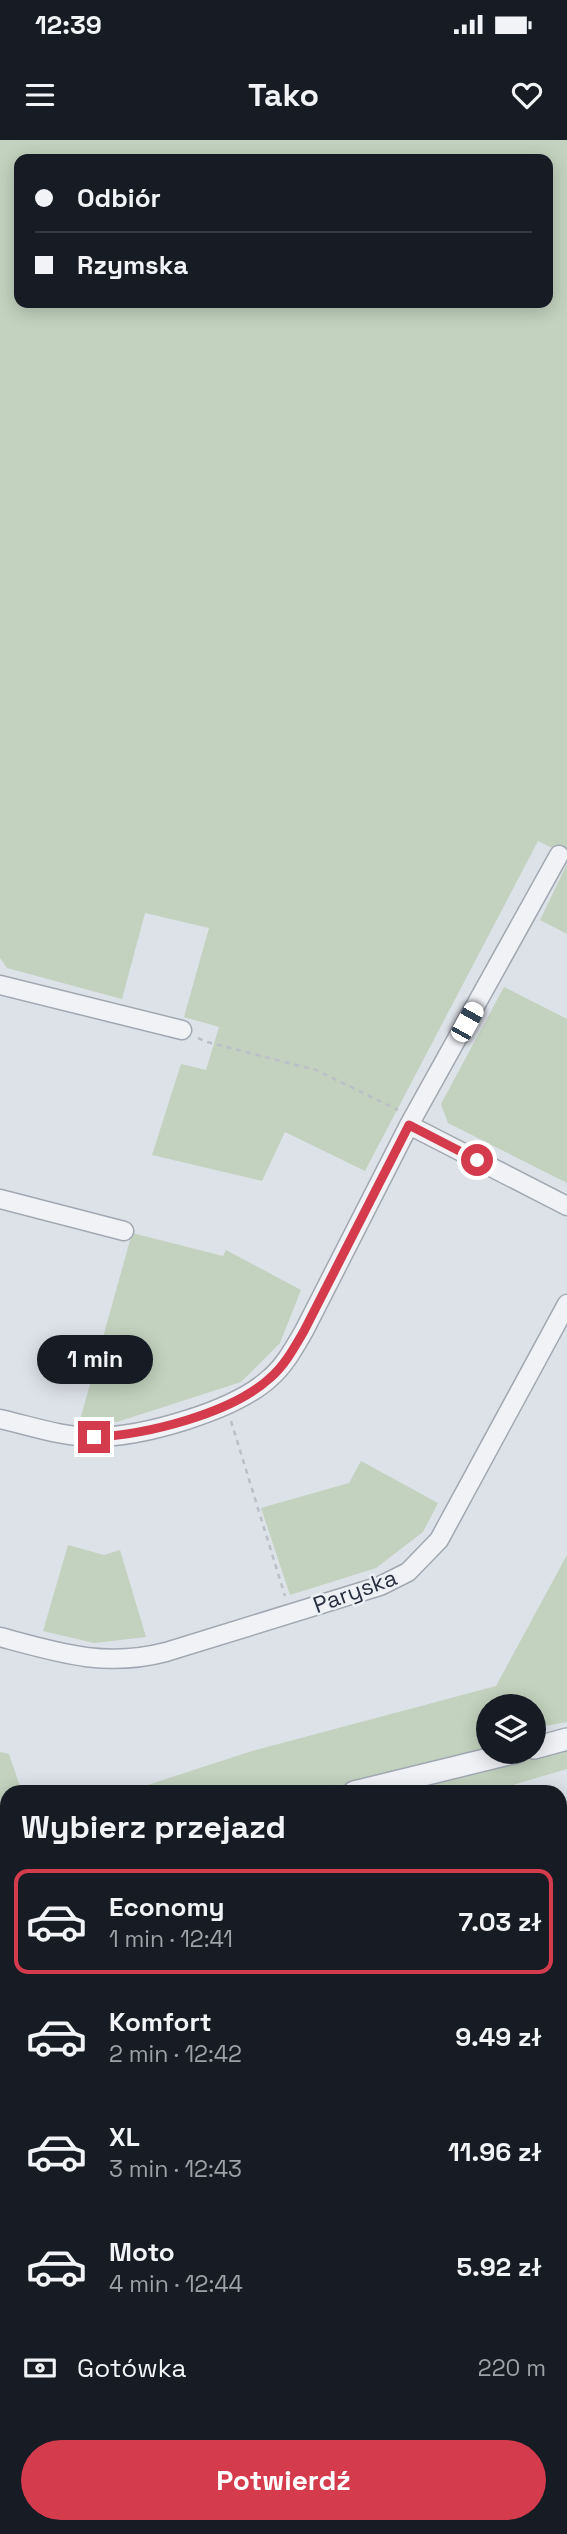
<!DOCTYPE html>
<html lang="pl">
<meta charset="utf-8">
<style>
:root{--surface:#171b24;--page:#20242c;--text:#f1f3f6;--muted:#9ea1a6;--line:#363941;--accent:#d43b4d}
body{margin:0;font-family:"Space Grotesk",sans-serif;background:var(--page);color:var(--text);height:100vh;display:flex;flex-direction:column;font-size:26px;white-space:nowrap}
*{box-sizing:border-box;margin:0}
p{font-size:23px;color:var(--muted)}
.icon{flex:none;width:38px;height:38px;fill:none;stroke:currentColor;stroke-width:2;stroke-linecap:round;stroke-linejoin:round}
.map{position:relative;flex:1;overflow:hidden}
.panel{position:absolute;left:0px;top:1645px;width:567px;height:749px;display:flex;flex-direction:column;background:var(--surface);border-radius:21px 21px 0 0;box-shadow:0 4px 18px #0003}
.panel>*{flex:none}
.hud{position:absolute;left:14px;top:14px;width:539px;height:154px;border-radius:14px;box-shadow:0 4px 18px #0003;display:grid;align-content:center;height:154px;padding:0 21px;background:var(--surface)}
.buttons{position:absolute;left:476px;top:1554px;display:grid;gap:14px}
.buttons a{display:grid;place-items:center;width:70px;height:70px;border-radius:50%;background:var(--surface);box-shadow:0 4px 18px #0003;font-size:35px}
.end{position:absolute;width:32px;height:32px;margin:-16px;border:9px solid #d43b4d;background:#fff;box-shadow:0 0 0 4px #fff}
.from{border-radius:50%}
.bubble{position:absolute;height:49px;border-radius:24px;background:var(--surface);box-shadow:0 4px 18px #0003;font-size:23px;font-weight:800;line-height:49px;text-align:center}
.car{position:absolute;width:21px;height:42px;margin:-21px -10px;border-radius:9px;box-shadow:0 0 5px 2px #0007;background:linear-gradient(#fff 24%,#345 0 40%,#fff 0 76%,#345 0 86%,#fff 0)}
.hud b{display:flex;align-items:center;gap:24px;height:66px;font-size:26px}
.hud b+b{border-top:2px solid var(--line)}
.hud i{width:18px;height:18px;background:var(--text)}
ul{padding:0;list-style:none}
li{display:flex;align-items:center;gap:21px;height:105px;margin:0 14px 10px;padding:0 7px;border:4px solid transparent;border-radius:14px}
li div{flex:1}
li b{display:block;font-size:26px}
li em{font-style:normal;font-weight:800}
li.on{border-color:var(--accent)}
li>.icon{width:63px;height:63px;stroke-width:1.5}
h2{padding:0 21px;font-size:32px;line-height:84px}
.pay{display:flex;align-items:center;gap:18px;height:77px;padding:0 21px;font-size:26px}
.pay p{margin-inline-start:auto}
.button{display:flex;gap:14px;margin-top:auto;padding:14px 21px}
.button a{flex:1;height:80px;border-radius:42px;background:var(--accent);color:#fff;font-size:28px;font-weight:800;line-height:80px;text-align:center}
.status{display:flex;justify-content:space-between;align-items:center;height:49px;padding:0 35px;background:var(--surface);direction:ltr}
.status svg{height:19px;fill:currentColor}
header{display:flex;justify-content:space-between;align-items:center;height:91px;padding:0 21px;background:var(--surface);font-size:32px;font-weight:800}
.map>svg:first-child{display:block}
.built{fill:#cbd0da}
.green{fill:#c2d2be;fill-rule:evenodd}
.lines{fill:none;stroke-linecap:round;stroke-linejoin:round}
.minor-casing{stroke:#a2a8b2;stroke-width:21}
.tertiary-casing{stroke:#a2a8b2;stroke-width:24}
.path{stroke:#bbbfc6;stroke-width:2.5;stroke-dasharray:5 5;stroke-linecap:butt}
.minor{stroke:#f0f2f6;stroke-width:18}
.tertiary{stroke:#f0f2f6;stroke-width:21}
.route{stroke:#d43b4d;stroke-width:9}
.labels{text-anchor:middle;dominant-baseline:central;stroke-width:5;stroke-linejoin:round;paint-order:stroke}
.street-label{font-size:23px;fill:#262e3f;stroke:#ecf0f5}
</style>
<div class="status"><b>12:39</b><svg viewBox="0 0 49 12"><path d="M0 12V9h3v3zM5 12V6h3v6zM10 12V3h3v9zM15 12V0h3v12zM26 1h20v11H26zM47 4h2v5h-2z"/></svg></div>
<header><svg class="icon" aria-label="menu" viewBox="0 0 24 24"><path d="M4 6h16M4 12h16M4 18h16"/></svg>Tako<svg class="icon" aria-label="heart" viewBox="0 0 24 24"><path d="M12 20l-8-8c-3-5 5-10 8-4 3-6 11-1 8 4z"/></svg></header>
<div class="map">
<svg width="567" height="2394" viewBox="0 0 567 2394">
<rect width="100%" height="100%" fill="#dde1e8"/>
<path class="built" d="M7,2128V2387H283V2394H0V2129Z"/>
<path class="green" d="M0,0H567V715L538,701L365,1031L285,992L262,1041L152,1015L181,924L206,930L219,887L184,877L209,788L145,773L122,859L7,828L0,818ZM19,19H548V163H19Z
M567,724V794L540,780Z
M504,847L567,879V1043L448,983L441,964Z
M132,1093L223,1116L226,1110L301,1150L280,1203L241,1242L117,1282L80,1280Z
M361,1321L438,1363L423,1392L376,1428L290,1455L261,1368L349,1343Z
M68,1405L104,1415L120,1410L146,1497L94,1503L43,1491Z
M567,1415V1582L534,1588V1566H488V1598H485L480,1627L567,1607V1629L489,1652H126L252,1611L496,1546Z
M0,1612L9,1614L22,1652H7V2075L0,2076Z
M567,2001V2394H318V2387H560V2003Z"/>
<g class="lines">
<g class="minor-casing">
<path id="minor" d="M0,845L182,890
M409,985L567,1066
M0,1059L124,1091
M0,1279C31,1286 62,1297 94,1297C143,1297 234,1271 270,1238C285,1225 294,1208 304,1191L409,985L559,715
M0,1497C59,1513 105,1528 166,1512L380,1446L408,1432L439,1400L567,1164
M560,1994L567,1993
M0,2104L7,2103
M308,2394V2387"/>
</g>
<g class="tertiary-casing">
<path id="tertiary" d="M534,1608L567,1599
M354,1652L517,1612
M0,1739L7,1738"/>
</g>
<path class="path" d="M198,898L207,902L316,930L398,970
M231,1281L285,1456
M308,1652L336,1645
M560,1972L567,1971
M0,2080L7,2079
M286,2394V2387"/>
<use href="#minor" class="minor"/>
<use href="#tertiary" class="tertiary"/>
</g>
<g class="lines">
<path class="route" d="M94,1297C145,1295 231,1274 270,1238C285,1225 294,1208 304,1191L409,985L477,1020"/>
</g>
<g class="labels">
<g class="street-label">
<text transform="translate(355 1451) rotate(-20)">Paryska</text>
</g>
</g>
</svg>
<div class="buttons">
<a><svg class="icon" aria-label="layers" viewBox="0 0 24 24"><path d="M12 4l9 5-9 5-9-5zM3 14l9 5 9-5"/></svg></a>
</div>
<i class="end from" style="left:477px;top:1020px"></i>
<i class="end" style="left:94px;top:1297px"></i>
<div class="bubble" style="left:37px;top:1195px;width:116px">1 min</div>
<i class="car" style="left:467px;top:882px;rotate:29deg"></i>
<div class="hud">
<b><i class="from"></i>Odbiór</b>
<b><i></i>Rzymska</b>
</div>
<section class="panel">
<h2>Wybierz przejazd</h2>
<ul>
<li class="on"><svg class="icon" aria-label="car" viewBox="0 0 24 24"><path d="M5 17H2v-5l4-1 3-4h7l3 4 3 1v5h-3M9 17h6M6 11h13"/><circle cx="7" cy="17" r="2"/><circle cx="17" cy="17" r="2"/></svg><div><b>Economy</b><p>1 min · 12:41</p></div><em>7.03 zł</em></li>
<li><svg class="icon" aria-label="car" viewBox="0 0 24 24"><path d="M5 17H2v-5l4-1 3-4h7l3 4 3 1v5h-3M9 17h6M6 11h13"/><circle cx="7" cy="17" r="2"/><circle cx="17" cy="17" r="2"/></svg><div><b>Komfort</b><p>2 min · 12:42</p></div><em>9.49 zł</em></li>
<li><svg class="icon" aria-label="car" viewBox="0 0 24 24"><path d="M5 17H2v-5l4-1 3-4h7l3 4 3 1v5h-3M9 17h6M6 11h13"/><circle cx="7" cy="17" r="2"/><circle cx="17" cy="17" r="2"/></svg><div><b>XL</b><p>3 min · 12:43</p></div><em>11.96 zł</em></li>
<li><svg class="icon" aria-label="car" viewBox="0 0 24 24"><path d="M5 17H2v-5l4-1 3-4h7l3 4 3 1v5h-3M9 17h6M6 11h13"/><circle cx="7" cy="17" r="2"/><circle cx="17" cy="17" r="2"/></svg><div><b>Moto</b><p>4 min · 12:44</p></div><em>5.92 zł</em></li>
</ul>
<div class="pay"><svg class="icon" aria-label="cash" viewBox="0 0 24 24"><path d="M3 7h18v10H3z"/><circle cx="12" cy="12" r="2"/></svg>Gotówka<p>220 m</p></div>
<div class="button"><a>Potwierdź</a></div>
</section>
</div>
